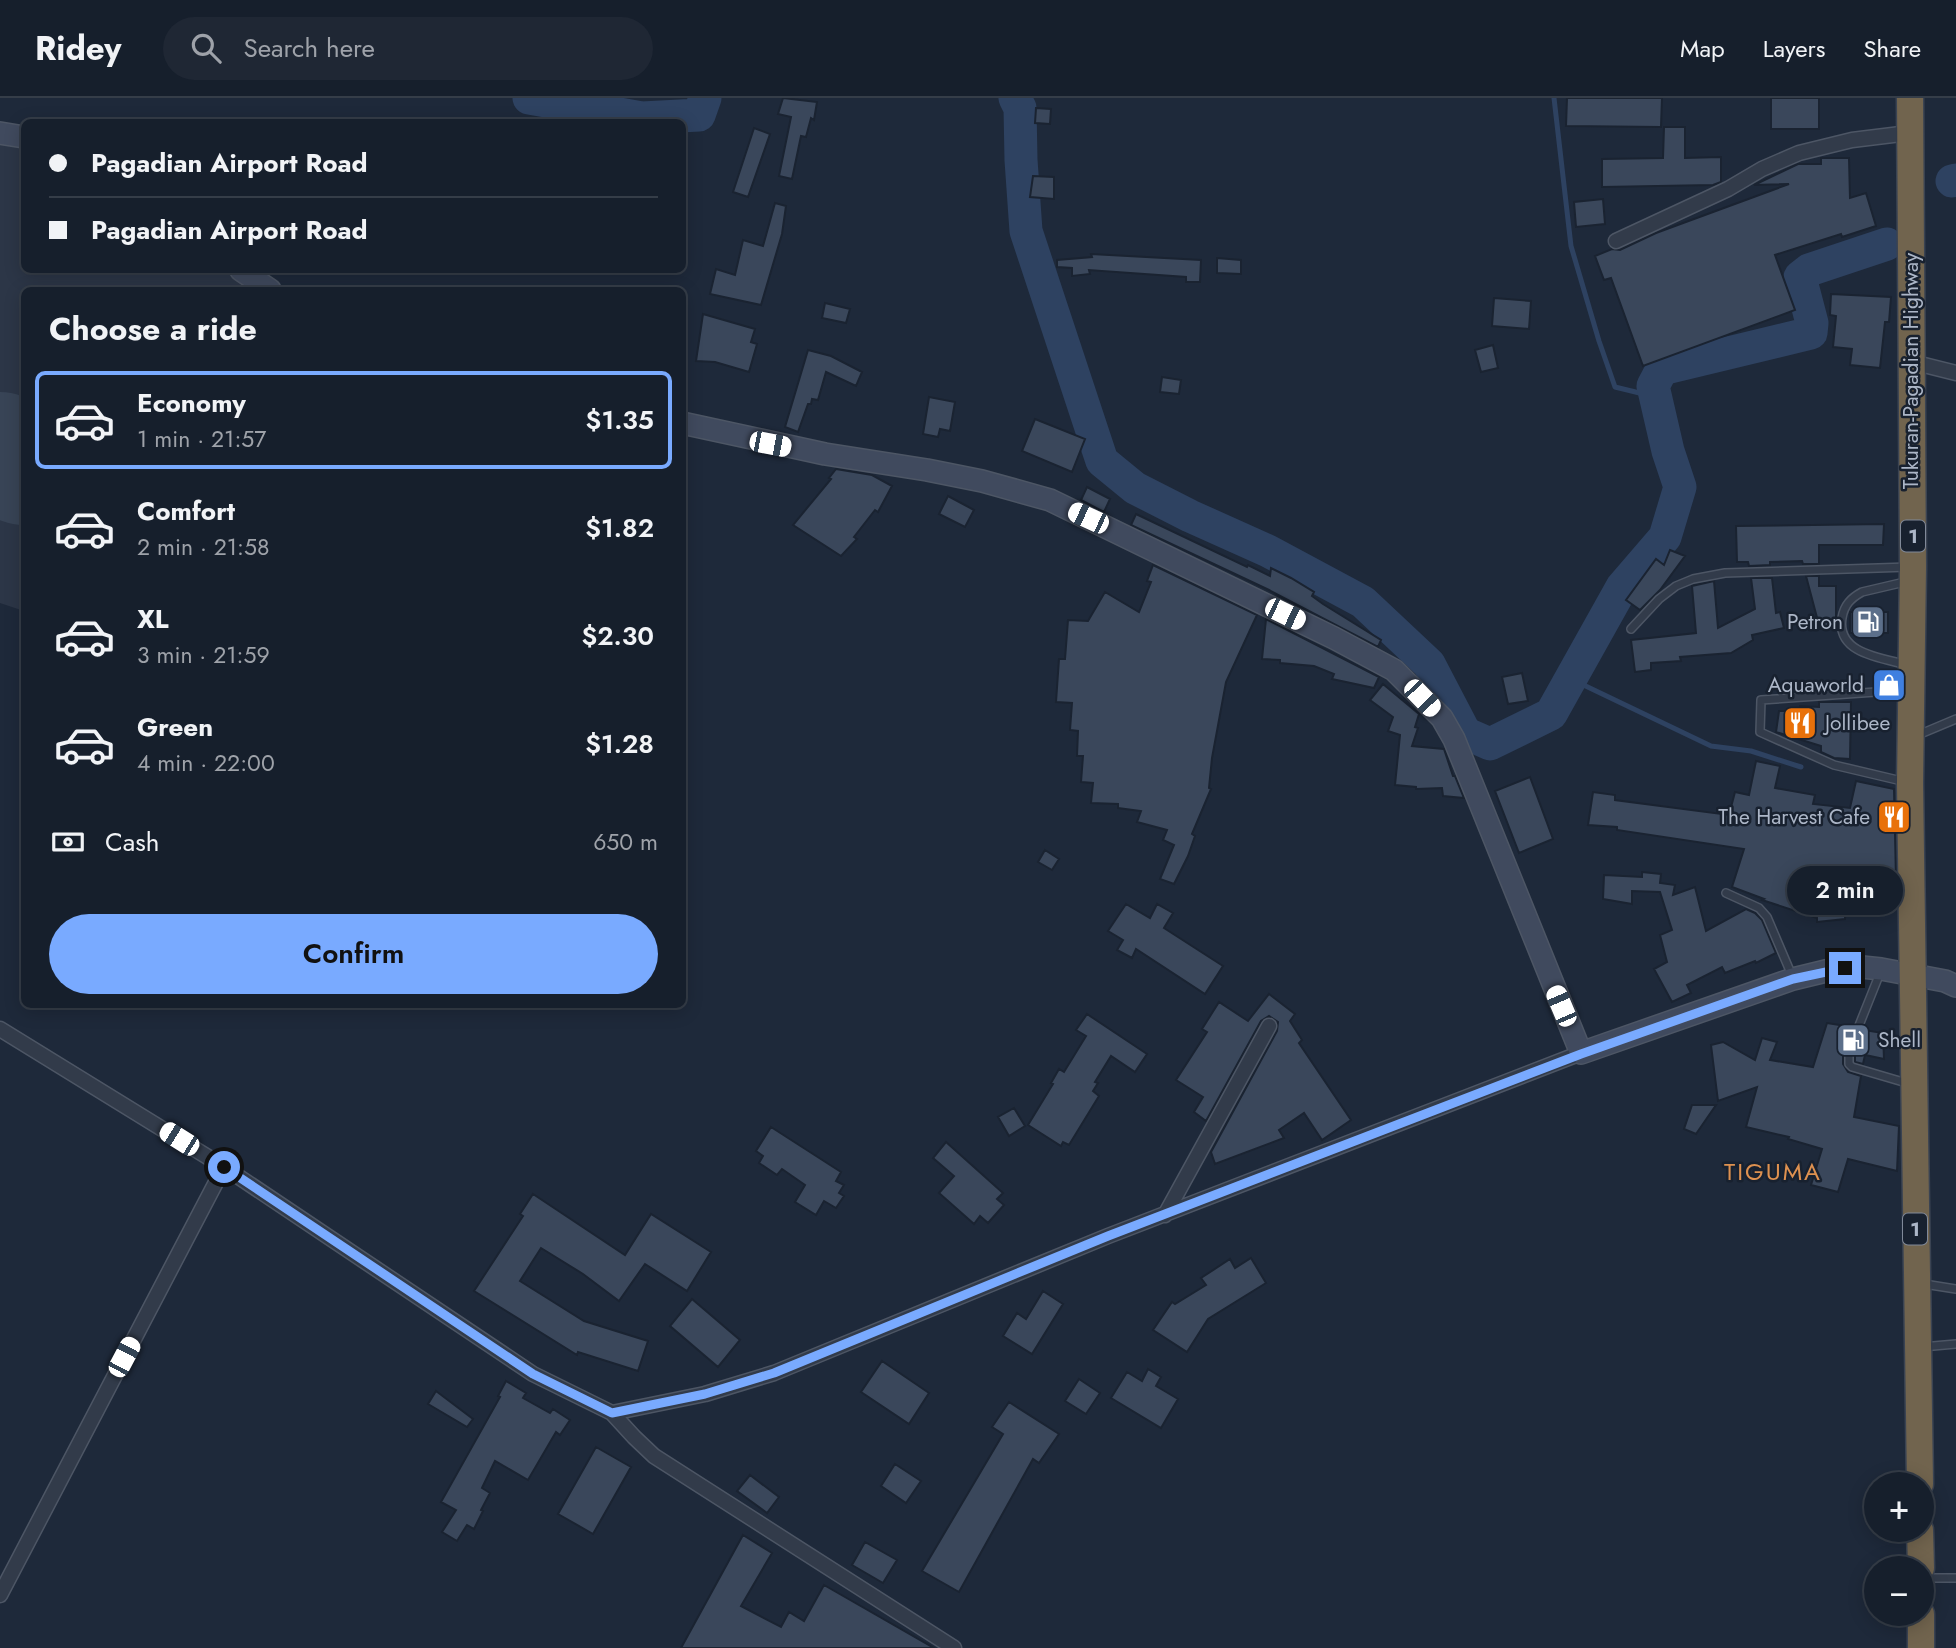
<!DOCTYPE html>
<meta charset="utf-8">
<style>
:root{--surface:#161f2c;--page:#1f2734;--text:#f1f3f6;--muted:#9ea2a9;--line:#353d48;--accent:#79aaff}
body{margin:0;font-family:Jost,sans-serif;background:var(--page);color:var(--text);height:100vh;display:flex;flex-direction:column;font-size:26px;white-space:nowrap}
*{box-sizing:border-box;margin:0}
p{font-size:23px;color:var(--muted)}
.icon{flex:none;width:38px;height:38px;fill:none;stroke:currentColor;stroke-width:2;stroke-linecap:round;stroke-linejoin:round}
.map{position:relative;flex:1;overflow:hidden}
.panel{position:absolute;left:21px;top:189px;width:665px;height:721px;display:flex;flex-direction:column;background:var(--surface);border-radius:10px;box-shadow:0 4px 18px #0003,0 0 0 2px var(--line)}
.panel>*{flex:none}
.banner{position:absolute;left:21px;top:21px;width:665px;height:154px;border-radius:10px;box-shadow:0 4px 18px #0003,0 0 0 2px var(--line);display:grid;align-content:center;height:154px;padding:0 28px;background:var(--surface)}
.controls{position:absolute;left:1864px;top:1374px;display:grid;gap:14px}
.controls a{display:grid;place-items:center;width:70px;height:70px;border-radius:50%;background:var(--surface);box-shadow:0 4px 18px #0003,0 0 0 2px var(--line);font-size:35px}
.end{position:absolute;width:32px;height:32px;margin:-16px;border:9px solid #79aaff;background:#111;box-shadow:0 0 0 4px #111}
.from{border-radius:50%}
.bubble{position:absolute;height:49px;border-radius:24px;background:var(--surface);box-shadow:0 4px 18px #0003,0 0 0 2px var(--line);font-size:23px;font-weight:600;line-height:49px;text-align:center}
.car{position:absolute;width:21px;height:42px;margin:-21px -10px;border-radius:9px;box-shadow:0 0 5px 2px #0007;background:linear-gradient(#fff 24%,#345 0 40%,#fff 0 76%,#345 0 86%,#fff 0)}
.banner b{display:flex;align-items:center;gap:24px;height:66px;font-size:26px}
.banner b+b{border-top:2px solid var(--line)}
.banner i{width:18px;height:18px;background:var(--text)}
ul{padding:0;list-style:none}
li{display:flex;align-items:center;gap:21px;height:98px;margin:0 14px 10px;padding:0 14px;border:4px solid transparent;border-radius:10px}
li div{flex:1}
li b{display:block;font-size:26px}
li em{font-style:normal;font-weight:600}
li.on{border-color:var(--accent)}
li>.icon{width:63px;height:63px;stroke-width:1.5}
h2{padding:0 28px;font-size:32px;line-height:84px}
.pay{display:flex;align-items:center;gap:18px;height:77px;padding:0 28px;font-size:26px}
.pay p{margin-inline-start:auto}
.cta{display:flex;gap:14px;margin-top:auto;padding:14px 28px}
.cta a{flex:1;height:80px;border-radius:42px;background:var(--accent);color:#111;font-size:28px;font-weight:600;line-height:80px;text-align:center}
header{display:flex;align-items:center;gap:42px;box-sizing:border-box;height:98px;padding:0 35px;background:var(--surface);border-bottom:2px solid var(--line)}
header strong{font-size:33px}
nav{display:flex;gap:38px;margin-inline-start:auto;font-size:24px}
.search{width:490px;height:63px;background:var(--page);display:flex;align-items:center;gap:18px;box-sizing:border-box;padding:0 24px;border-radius:38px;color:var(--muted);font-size:26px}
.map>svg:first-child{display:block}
.airport{fill:#2c3647}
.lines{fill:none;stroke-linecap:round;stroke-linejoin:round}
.stream{stroke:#2e4261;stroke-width:5}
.river{stroke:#2e4261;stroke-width:33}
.runway{stroke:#384456;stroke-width:124}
.building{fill:#3a475b;stroke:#1a2331;stroke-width:2}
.lane-casing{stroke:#4d5665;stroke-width:10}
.street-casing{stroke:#4d5665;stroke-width:17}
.secondary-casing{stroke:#4d5665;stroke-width:24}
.highway-casing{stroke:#3a4352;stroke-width:29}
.lane{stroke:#323b4a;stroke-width:7}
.street{stroke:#323b4a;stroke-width:14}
.secondary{stroke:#404a5e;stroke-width:21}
.highway{stroke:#71644e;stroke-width:26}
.route{stroke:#79aaff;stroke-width:9}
.labels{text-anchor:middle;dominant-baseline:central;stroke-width:5;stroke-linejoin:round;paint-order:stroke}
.shield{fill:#18212f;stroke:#808999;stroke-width:2}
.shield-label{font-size:19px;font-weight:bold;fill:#acb6c7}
.street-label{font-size:21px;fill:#acb6c7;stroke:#18212f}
.poi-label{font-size:21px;fill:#acb6c7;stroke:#18212f;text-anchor:end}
.quarter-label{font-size:24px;letter-spacing:2px;fill:#de9150;stroke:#18212f}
</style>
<header>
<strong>Ridey</strong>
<div class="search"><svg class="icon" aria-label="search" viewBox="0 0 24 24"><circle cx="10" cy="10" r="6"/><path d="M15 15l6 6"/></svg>Search here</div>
<nav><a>Map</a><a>Layers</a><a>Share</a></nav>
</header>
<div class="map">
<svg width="1956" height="1550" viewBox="0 0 1956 1550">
<rect width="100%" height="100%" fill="#1e293a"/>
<path class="airport" d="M0,42L24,44V172H226L255,192H24V513L0,505Z"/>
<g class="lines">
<path class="stream" d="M1554,0L1571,148L1599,243L1615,289L1656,299
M1571,581L1711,648L1751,653L1801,669"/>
<path class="river" d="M529,0L642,20L699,17L705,0
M1015,0L1020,10L1021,62L1026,133L1102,363L1135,390L1190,418L1268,453L1363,504L1429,566L1465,635L1490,646L1551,616L1622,489L1665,439L1680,389L1668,353L1653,288L1662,271L1811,235L1812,225L1800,179L1809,172L1887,146
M1952,83L1956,82"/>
<path class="runway" d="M0,356L24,365"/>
</g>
<path class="building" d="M783,0L817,4L814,22L811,20L806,39L801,38L792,81L779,78L791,19L778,16Z
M1567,0H1662L1661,29L1566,28Z
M1771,0H1819V31H1771Z
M1036,10L1051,11L1050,26L1035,25Z
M1664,29H1685V60L1721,59V84L1713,87L1602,89V61L1663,60Z
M754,30L770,36L748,99L733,94Z
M1821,60H1849L1850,100L1866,95L1876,128L1842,139L1841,136L1775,157L1795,212L1643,268L1611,180L1604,182L1595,158L1612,151L1620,152L1656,135L1789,86L1754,87L1798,66H1821Z
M1033,78L1054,79V101L1030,99Z
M1603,101L1605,126L1576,129L1574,104Z
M775,105L786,108L782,136L761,207L710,196L716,171L735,177L743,142L763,148Z
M1091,156L1201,162L1200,184H1186V179L1089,172L1090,176L1072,178V170L1057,169V162L1092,159Z
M1217,160L1241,162V176L1217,175Z
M1831,196L1891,199L1889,224H1885L1880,270L1850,267L1852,251L1833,249L1836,218L1830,217Z
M1494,200L1531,203L1529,231L1492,228Z
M825,205L850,211L846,225L822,220Z
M703,216L755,231L751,244L757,246L749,274L715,264L696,263Z
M1493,247L1498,270L1481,274L1475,252Z
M808,252L831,258L862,274L856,288L826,274L818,302L812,301L811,306H808L798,334L785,329Z
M1162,279L1181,282L1179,296L1160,294Z
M929,299L955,304L950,333L940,331L938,339L923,336Z
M1035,321L1085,341L1072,374L1022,353Z
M836,371L872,377L892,388L878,414L875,412L854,439L857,441L841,458L793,427L831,381L829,380Z
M1087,389L1110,401L1104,414L1081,402Z
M948,398L974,412L965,429L939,416Z
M1136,416L1247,469L1248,467L1270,478L1271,470L1291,480L1314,494L1312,498L1323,506L1381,542L1378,549L1269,492L1131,427Z
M1884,426L1883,447H1819V466H1803L1802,463L1770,464V467L1749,468L1748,464H1737L1736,428Z
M1670,452L1685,458L1660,492L1640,512L1626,502L1656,461L1664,467Z
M1153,467L1257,517L1226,584L1212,660L1209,690L1211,691L1192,736L1195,738L1188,758L1174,786L1160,781L1174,747L1163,742L1167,732L1137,724L1141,713L1118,710V706L1091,705L1093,685L1081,684L1083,658H1077L1078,633L1070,632L1072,605L1056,604L1059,561H1065L1068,522L1088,523L1105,494L1139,514L1151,484L1147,483Z
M1806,478H1819V488H1836V524L1829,531H1820Z
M1751,480H1772L1776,515L1780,514L1784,530L1752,537L1753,542L1731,555L1680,559L1681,563L1651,565V572L1635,574L1631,542L1696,535L1692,488L1714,483L1718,530L1755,511Z
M1850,514H1888V535H1850Z
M1266,521L1379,579L1374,590L1332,581L1334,576L1314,568L1280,565V562L1262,561Z
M1522,575L1528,603L1508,606L1502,579Z
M1383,586L1419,616L1415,629L1418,630L1412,648L1444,651L1453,678H1455L1464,700L1443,698L1442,690L1416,691V689L1395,687L1400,637L1388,633L1393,619L1370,602Z
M1819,604H1851L1850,661L1834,660L1821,654V648L1776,634L1779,613H1800V608L1819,609Z
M1756,663L1780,668L1775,690L1815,697L1813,706L1850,710L1856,683L1894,691L1896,781L1847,778L1845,821L1817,824V820L1762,802L1764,801L1732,789L1744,751L1617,732V729L1588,727L1593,694L1615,697V702L1729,717L1735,694L1749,697Z
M1530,679L1553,741L1519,755L1495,693Z
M1045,752L1059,761L1052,772L1038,764Z
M1642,774L1661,776L1660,785L1675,787L1673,797L1695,789L1706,833L1746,811L1755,815L1762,822L1776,855L1756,865L1755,863L1725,875L1722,869L1687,887L1691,895L1672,904L1654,871L1667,864L1660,837L1672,832L1660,794L1632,793V806L1603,801L1604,777L1642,779Z
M1126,806L1150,820L1157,806L1173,815L1164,830L1223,868L1205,896L1136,851L1132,860L1117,852L1123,842L1108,833Z
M1269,896L1295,916L1290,923L1302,942L1299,945L1351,1022L1322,1042L1304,1015L1279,1032L1284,1040L1215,1066L1211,1054L1277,933L1278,924L1269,918L1261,923L1206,1023L1194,1014L1203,999L1176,982L1207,934L1202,931L1219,904L1248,923Z
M1087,916L1147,956L1135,974L1111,958L1095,984L1098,985L1093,993L1099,998L1069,1047L1063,1044L1061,1048L1028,1027L1053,986L1051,985L1059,971L1064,974L1086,938L1076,932Z
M1827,925L1852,929L1856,936L1861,935L1864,932L1883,935L1884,961L1865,957L1863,966L1855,964V952L1848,948L1843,952V966L1848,974L1861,978L1854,1019L1899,1028L1897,1073L1848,1061L1838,1094L1811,1087L1822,1051L1788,1041L1789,1039L1746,1029L1757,989L1718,1003L1711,947L1723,944L1755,962L1762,940L1777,944L1770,962L1813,969Z
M1692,1007H1716L1696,1036L1684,1031Z
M1014,1010L1025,1028L1009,1038L998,1019Z
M771,1029L841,1074L836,1083L844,1087L839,1095L844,1098L836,1110L824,1103L816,1117L795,1104L805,1087L782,1071L777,1077L759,1065L763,1058L756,1053Z
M946,1044L1003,1095L997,1101L1004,1107L988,1125L980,1118L974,1126L939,1095L954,1078L933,1060Z
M533,1096L625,1157L651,1116L711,1154L687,1193L645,1166L619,1203L583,1176L541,1150L520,1183L584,1223L648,1243L638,1273L578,1254L577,1257L474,1193L523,1118L520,1116Z
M1251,1160L1266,1185L1208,1221L1187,1254L1153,1232L1172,1204L1175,1206L1206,1187L1201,1180L1230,1161L1235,1170Z
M1043,1193L1063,1206L1032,1256L1003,1238L1017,1215L1026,1221Z
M692,1201L740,1242L718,1269L670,1228Z
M882,1263L929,1295L909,1326L861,1294Z
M1148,1271L1161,1279L1156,1288L1178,1301L1161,1330L1111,1300L1127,1274L1142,1283Z
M1079,1281L1100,1295L1086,1316L1065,1303Z
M506,1283L526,1295L523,1300L550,1315L553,1311L570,1322L560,1337L556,1334L528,1382L495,1363L482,1390L490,1395L481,1412L483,1413L474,1431L467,1427L457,1443L442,1434L456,1412L441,1404L500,1299L498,1298Z
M436,1293L473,1321L467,1329L428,1306Z
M1009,1304L1059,1336L1039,1365L1033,1361L959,1494L922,1473L1003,1336L992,1329Z
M596,1349L631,1369L593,1436L558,1416Z
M895,1366L921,1383L906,1405L881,1388Z
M750,1377L779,1399L767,1415L737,1393Z
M743,1437L772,1455L741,1508L781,1529L789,1514L804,1523L824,1487L934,1550H681Z
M865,1444L897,1462L883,1485L852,1467Z"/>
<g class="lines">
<g class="lane-casing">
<path id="lane" d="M1631,531L1659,501L1676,488L1693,481L1725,475L1909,469
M1908,567C1882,560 1836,556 1842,520C1844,507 1851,500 1862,494L1909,483
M1905,592L1761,602L1760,634L1834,667L1906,684
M1918,637L1956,621
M1726,795L1759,810L1767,819L1793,880
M1858,930L1880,875
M1849,954V966L1852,969L1910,986
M1924,1186L1956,1191
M1922,1249L1956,1246
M1922,1480H1956"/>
</g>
<g class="street-casing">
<path id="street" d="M1616,143L1728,91L1762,71L1799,55L1852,42L1909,35
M1912,264L1956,275
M0,931L224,1069L533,1276L612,1315L705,1296L774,1275L1108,1138L1581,955
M1165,1117L1269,928
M612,1315L634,1339L654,1358L954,1550
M0,1497L224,1069"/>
</g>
<g class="secondary-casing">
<path id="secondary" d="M0,35L24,39
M241,172L270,192
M682,325L825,356L927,372L982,383L1050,402L1334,540L1394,572L1442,620L1454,641L1581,955L1793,881L1830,872L1862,869L1881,871L1945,883L1956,888"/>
</g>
<g class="highway-casing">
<path id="highway" d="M1910,0L1913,469L1910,685L1920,1386
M1920,1432L1921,1470
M1921,1516V1550"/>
</g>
<use href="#lane" class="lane"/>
<use href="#street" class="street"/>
<use href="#secondary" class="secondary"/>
<use href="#highway" class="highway"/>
</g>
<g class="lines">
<path class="route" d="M224,1069L533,1276L612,1315L705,1296L774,1275L1108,1138L1581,956L1793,881L1845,870"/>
</g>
<defs>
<g id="fuel-square" transform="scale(1.75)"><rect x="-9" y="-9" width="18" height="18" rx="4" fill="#5c6f8a" stroke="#18212f"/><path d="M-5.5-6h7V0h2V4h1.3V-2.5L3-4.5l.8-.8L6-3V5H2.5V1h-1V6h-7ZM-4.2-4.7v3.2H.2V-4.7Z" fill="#fff"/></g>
<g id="shop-square" transform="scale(1.75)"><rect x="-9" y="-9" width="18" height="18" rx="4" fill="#3f7fe0" stroke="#18212f"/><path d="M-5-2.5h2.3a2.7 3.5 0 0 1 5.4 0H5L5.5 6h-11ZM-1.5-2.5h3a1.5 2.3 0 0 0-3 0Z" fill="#fff"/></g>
<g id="restaurant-square" transform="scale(1.75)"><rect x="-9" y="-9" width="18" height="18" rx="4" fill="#e8710a" stroke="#18212f"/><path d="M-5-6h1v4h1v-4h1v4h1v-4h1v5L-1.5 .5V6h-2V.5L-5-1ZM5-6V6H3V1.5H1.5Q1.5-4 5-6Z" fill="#fff"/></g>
</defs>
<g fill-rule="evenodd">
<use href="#fuel-square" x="1868" y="524"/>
<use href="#shop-square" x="1889" y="587"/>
<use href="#restaurant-square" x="1800" y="625"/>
<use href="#restaurant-square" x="1894" y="719"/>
<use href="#fuel-square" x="1853" y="942"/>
</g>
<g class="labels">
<g class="shield">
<rect x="1901" y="422.5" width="24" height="31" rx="5"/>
<rect x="1903" y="1115.5" width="24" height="31" rx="5"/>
</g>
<g class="shield-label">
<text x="1913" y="438">1</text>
<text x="1915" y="1131">1</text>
</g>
<g class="street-label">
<text transform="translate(1911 273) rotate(-90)">Tukuran-Pagadian Highway</text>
</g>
<g class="poi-label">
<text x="1843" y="524">Petron</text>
<text x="1864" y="587">Aquaworld</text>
<text x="1825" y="625" text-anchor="start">Jollibee</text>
<text x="1870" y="719">The Harvest Cafe</text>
<text x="1878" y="942" text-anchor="start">Shell</text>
</g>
<g class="quarter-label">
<text x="1773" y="1073">TIGUMA</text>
</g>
</g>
</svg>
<div class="controls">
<a>+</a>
<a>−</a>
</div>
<i class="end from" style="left:224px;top:1069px"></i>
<i class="end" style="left:1845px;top:870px"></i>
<div class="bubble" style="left:1787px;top:768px;width:116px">2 min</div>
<i class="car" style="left:770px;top:346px;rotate:101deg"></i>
<i class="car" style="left:1088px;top:420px;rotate:295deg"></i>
<i class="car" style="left:1285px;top:516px;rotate:116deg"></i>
<i class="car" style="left:1422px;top:600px;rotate:136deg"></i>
<i class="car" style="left:1561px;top:908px;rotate:337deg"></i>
<i class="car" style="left:179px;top:1041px;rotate:302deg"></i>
<i class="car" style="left:124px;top:1259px;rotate:28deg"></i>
<div class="banner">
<b><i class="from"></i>Pagadian Airport Road</b>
<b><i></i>Pagadian Airport Road</b>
</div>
<section class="panel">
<h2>Choose a ride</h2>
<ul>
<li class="on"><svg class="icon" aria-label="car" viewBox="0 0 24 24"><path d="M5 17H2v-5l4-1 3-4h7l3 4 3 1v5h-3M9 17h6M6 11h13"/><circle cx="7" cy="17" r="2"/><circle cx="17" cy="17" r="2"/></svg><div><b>Economy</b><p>1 min · 21:57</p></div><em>$1.35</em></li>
<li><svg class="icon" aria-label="car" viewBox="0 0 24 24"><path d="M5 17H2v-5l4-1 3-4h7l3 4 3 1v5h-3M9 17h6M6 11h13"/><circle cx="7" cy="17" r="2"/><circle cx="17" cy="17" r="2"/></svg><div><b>Comfort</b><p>2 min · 21:58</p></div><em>$1.82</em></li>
<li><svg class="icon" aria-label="car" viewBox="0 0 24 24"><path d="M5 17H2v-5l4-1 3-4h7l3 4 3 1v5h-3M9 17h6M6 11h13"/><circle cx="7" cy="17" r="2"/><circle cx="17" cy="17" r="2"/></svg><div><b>XL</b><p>3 min · 21:59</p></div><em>$2.30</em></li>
<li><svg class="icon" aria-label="car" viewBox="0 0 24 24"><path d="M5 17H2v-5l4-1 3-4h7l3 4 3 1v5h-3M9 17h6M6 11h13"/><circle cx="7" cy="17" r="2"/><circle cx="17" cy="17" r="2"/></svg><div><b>Green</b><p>4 min · 22:00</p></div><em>$1.28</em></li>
</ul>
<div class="pay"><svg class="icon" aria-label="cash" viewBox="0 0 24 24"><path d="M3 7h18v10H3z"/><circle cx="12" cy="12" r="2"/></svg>Cash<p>650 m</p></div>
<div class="cta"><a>Confirm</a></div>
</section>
</div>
